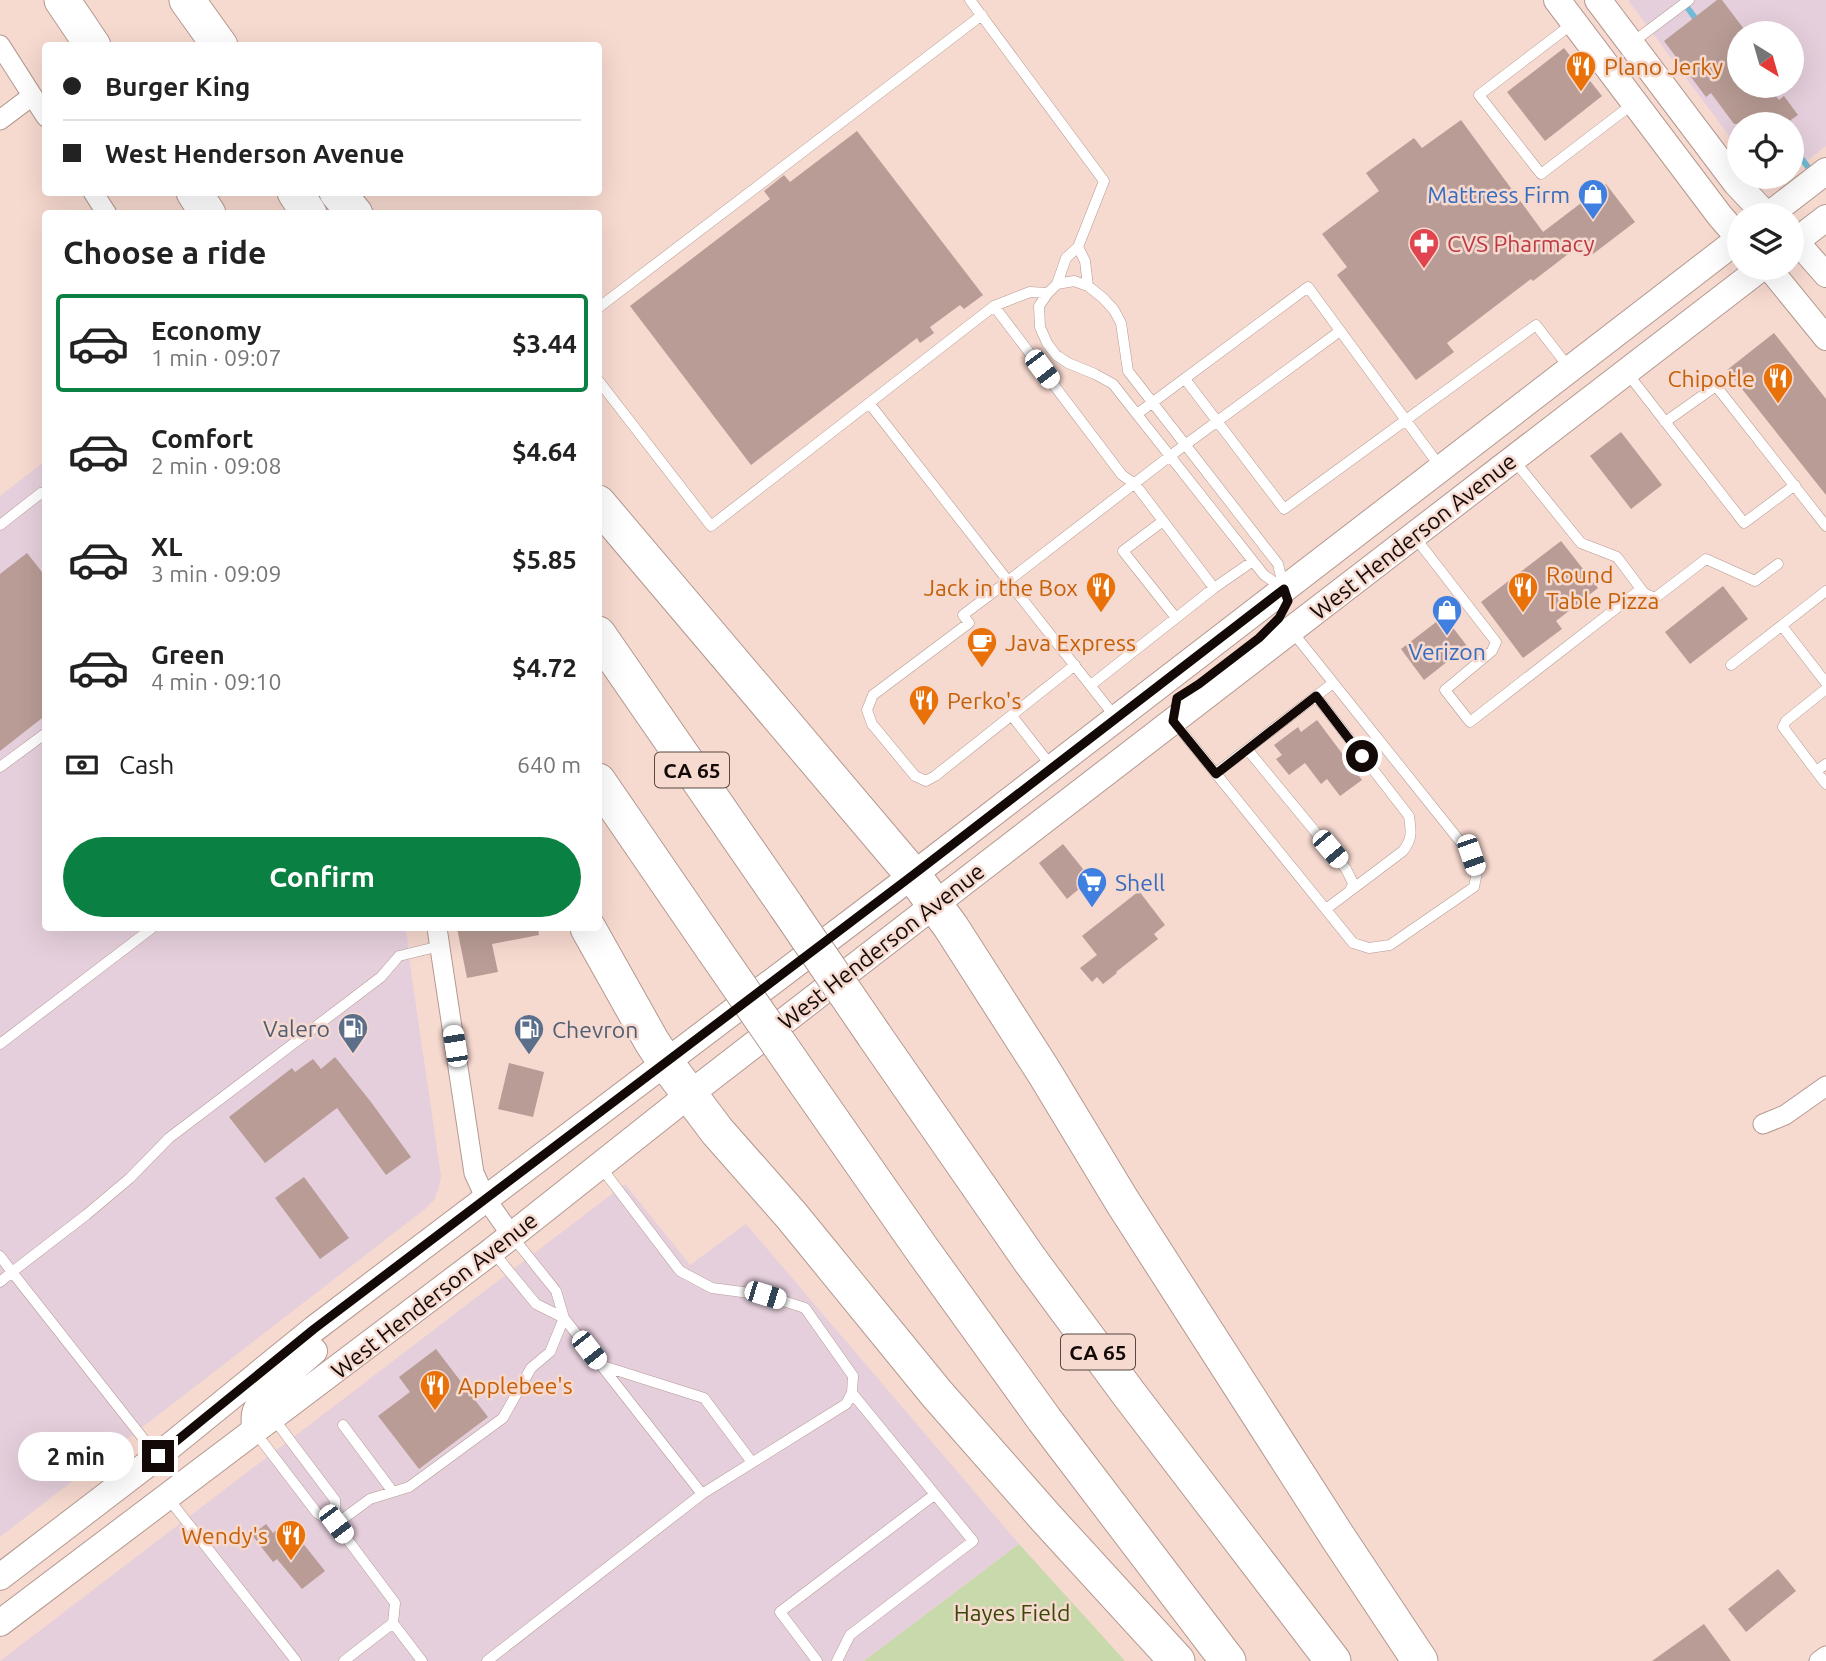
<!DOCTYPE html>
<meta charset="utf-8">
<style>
:root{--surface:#fff;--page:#f2f2f2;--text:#222;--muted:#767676;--line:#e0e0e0;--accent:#0b8043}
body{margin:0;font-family:Ubuntu,sans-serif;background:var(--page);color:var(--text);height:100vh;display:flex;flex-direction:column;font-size:26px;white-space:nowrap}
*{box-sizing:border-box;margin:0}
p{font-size:23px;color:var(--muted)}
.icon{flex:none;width:38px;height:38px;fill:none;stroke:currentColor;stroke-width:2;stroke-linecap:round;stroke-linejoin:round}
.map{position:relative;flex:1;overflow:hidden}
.side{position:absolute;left:42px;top:210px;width:560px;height:721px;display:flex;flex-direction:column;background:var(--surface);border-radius:7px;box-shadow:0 7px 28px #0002}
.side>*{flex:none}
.hud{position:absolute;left:42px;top:42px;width:560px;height:154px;border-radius:7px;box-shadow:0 7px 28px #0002;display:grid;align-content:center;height:154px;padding:0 21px;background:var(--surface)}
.needle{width:46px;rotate:143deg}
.tools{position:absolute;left:1727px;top:21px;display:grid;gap:14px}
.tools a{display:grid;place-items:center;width:77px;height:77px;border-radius:50%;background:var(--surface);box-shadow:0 7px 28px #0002;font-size:35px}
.end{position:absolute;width:32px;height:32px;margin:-16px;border:9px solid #130a07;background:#fff;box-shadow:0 0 0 4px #fff}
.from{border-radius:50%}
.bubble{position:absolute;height:49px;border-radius:24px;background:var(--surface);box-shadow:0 7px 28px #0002;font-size:23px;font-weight:700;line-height:49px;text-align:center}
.car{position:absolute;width:21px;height:42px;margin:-21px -10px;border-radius:9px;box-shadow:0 0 5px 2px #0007;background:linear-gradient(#fff 24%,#345 0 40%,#fff 0 76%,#345 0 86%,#fff 0)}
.hud b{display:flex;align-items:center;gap:24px;height:66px;font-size:26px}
.hud b+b{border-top:2px solid var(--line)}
.hud i{width:18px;height:18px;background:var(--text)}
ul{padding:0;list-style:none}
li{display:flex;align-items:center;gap:21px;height:98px;margin:0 14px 10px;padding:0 7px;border:4px solid transparent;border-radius:7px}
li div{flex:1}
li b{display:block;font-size:26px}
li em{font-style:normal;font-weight:700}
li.active{border-color:var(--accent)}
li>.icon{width:63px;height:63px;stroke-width:1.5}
h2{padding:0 21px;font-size:32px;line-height:84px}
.pay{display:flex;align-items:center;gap:18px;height:77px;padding:0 21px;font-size:26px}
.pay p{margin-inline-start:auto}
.primary-button{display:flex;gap:14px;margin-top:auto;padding:14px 21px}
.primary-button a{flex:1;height:80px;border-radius:42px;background:var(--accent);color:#fff;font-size:28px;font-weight:700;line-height:80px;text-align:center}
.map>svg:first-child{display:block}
.commercial{fill:#e5cfdc;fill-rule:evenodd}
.green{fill:#c8d9ac}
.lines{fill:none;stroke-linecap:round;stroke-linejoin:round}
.stream{stroke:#72bad6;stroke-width:6}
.building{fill:#b89c95}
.service-casing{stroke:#b49990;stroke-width:11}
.minor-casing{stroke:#b49990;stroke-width:21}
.tertiary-casing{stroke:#b49990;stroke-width:26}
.secondary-casing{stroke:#b49990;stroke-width:28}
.motorway-casing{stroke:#b49990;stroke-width:37}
.service{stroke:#fff;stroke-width:10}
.minor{stroke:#fff;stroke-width:19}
.tertiary{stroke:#fff;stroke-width:24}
.secondary{stroke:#fff;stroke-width:26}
.motorway{stroke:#fff;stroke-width:35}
.motorway-bridge-casing{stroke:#b49990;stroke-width:37;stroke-linecap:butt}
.motorway-bridge{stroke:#fff;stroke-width:35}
.route{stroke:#130a07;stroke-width:9}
.labels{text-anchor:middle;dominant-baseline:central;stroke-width:5;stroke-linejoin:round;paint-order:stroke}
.shield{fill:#f6d9cf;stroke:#574843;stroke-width:2}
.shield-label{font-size:21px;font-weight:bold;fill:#130a07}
.food-label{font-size:23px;fill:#c56008;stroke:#f6d9cf;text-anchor:start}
.shop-label{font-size:23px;fill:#366cbe;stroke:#f6d9cf;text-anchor:end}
.health-label{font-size:23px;fill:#be3a42;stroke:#f6d9cf;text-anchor:start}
.street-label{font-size:23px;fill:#130a07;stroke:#f6d9cf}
.service-label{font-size:23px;fill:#4e5e75;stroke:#f6d9cf;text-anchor:end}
.park-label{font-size:23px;fill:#384906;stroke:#f6d9cf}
</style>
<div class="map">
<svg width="1826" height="1661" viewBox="0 0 1826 1661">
<rect width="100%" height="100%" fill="#f6d9cf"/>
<path class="commercial" d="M1628,0H1826V146L1792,172V124H1740L1739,149ZM1740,33H1792V86H1740Z
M45,461L46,928H406L411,972L441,1176L439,1187L434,1200L425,1209L0,1537V496Z
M625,1184L690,1265L746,1224L1019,1544L864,1661H0Z"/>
<path class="green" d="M1019,1544L1125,1661H864Z"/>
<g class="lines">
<path class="stream" d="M1684,3L1698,22
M1792,146L1808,167"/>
</g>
<path class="building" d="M1717,0H1722L1747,33H1740V86H1768L1779,100L1784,96L1798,115L1785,124H1734L1711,93L1706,97L1664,41Z
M1564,48L1602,96L1545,141L1507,92Z
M1461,120L1543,232L1606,184L1635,222L1593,254L1584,242L1533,281L1531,279L1447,343L1454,352L1416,380L1337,275L1347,267L1322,234L1379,191L1366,173L1414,138L1422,148Z
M857,131L983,295L964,309L960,305L930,327L934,333L920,343L917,338L751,465L630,306L770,199L764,191L784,175L790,182Z
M1774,333L1826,399V495L1727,370Z
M1621,432L1662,485L1631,509L1590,456Z
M1561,541L1598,588L1556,621L1562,629L1523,658L1481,602Z
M27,553L46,577V715L0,751V574Z
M1723,586L1748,619L1690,664L1665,632Z
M1444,616L1467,646L1424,680L1401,649Z
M1317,720L1362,780L1340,796L1327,779L1321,784L1305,763L1289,775L1276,759L1282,755L1274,745L1298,727L1301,732Z
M1063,844L1091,879L1067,899L1039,863Z
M1139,891L1165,925L1154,934L1158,939L1116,972L1117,973L1103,984L1097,977L1092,982L1080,968L1097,955L1082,936Z
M457,928H538L539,935L492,944L498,972L467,978Z
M335,1057L371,1102L411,1157L386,1175L337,1108L265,1163L229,1117L292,1068L295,1072L313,1059L321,1069Z
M509,1063L544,1072L533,1117L498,1109Z
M304,1177L349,1238L320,1259L275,1198Z
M436,1349L488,1417L419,1469L378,1416L410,1392L399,1377Z
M286,1522L325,1571L302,1589L277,1559L273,1562L252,1535L266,1524L273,1533Z
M1778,1569L1796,1591L1746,1632L1728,1609Z
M1704,1624L1731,1661H1652Z"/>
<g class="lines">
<g class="service-casing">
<path id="service" d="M970,0L1104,181L1078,247L1066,258L1057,284
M1572,24L1479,95L1541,174L1634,103
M1633,42L1689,0
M1078,247L1085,261L1088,286
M1074,281L1088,286L1103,298L1114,310L1121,323L1128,371L1278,564L1284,589L1264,575L1113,384L1095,374L1068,363L1056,355L1047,343L1040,327L1039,306L1048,293L1057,284Z
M994,306L1122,475L1135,484L1214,588
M598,308L982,15
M1628,374L1744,523L1795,485
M1185,379L1284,509L1536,325L1570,369
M598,380L711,526L994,306L1030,292L1048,293
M869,403L1008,581L963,615L969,623L873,695L867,710L872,724L915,776L926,781L935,776L1075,665
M1137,414L1308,287L1441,468
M1665,422L1716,386L1826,526
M1513,459L1581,543L1617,557L1644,593L1655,598L1706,559L1755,581L1778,564
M1163,521L1123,551L1176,618
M0,525L41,493L46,492
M1414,536L1496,642L1492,651L1445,690L1470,722L1641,589
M1782,626L1826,683
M1731,665L1826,591
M1091,685L1214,588L1253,561
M1826,689L1786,721L1783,727L1816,771L1826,764
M1316,696L1409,816C1411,831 1413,838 1403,851L1350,891
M1012,716L1052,767
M1116,718L1008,581L1170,456L1340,331
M1175,723L1353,943L1369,948L1390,945L1474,887L1477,872L1471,855L1291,630
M1247,749L1346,869L1353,883L1350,891L1326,909
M0,767L46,733
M1816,771L1826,784
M1216,773L1333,683
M0,1044L152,928
M600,1166L680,1271L712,1288L765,1295L805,1308L853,1376L852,1393L846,1404L702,1494
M494,1253L536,1304L564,1318
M0,1256L12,1272L0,1282
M603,1366L704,1398L751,1461
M274,1419L335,1500L336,1524
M343,1425L393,1492
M255,1432L317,1513L336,1524L395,1603L393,1623L422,1661
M157,1456L12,1272L86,1215L130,1178L169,1138L381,977L399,956L440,946
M168,1498L296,1661
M336,1524L370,1499L409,1487L503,1418L531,1368L550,1352L564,1318
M344,1661L393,1623
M487,1661L702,1494L564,1318L556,1291L512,1236
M817,1661L780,1612L934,1495
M837,1661L850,1635L973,1541L852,1393"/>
</g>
<g class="minor-casing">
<path id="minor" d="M0,45L46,117
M0,120L32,96
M93,192L107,214
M437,928L474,1173L486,1199L512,1236
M1763,1124L1785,1115L1826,1086
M1819,1661L1826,1656"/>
</g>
<g class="tertiary-casing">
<path id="tertiary" d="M1796,241L1826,275
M1769,268L1826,338"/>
</g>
<g class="secondary-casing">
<path id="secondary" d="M1557,0L1720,216L1740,239
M1598,0L1736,183L1766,215
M1769,215L1826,171
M1792,244L1826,218
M255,1431C255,1426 254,1419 255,1414C259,1394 299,1365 314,1351
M0,1577L158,1456L314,1329L913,875L1740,238
M0,1623L492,1251L690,1094L964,882L1761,268"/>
</g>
<g class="motorway-casing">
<path id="motorway" d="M62,0L93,46
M187,0L220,46
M194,192L208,214
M295,192L309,214
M337,192L355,214
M598,503L913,875L951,927L1044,1072L1122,1201L1337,1536L1420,1661
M598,634L786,906
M598,781L714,950
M588,928L652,1042L666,1063L717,1131L791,1215L937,1394L1047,1519L1177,1661
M874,1035L1030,1260L1129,1394L1333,1661
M806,1083L921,1248L1044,1419L1228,1661"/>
</g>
<use href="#service" class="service"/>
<use href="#minor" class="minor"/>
<use href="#tertiary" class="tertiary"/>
<use href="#secondary" class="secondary"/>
<use href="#motorway" class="motorway"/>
<g class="motorway-bridge-casing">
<path id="motorway-bridge" d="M786,906L874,1035
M714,950L806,1083"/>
</g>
<use href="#motorway-bridge" class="motorway-bridge"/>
</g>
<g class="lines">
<path class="route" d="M158,1456L314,1329L913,875L1284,589L1288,601L1279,618L1259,638L1199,684L1177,698L1173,721L1216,774L1316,696L1362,756"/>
</g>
<defs>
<g id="restaurant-pin" transform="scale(1.575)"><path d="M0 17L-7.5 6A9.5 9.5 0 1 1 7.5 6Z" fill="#e8710a" stroke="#f6d9cf"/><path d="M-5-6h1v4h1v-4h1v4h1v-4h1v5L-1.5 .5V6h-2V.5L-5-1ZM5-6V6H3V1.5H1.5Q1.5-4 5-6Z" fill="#fff"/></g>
<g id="shop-pin" transform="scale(1.575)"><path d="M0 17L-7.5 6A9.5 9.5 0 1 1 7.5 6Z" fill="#3f7fe0" stroke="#f6d9cf"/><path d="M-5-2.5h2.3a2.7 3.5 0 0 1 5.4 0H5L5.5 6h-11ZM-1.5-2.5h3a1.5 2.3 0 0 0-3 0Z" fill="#fff"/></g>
<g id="pharmacy-pin" transform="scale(1.575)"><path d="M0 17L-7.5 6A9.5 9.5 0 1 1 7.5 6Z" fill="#e0444e" stroke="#f6d9cf"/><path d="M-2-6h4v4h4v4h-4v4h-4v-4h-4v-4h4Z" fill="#fff"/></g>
<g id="cafe-pin" transform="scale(1.575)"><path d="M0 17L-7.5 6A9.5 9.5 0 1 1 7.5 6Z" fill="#e8710a" stroke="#f6d9cf"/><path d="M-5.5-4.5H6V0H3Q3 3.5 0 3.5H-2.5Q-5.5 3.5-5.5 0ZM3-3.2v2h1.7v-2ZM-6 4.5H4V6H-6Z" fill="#fff"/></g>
<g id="supermarket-pin" transform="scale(1.575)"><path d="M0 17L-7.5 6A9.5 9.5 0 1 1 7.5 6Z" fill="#3f7fe0" stroke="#f6d9cf"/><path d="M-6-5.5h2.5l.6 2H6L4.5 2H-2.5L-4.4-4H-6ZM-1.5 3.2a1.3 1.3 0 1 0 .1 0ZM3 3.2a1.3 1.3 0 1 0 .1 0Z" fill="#fff"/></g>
<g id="fuel-pin" transform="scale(1.575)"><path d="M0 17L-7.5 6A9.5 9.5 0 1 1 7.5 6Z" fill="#5c6f8a" stroke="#f6d9cf"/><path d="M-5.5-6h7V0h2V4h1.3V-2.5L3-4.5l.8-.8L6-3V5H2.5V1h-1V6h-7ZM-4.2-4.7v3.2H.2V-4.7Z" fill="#fff"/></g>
</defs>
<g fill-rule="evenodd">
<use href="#restaurant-pin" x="1581" y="66"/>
<use href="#shop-pin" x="1593" y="194"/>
<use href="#pharmacy-pin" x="1424" y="243"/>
<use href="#restaurant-pin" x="1778" y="378"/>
<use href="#restaurant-pin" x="1101" y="587"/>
<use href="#restaurant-pin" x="1523" y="587"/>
<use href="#shop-pin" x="1447" y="610"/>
<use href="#cafe-pin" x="982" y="642"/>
<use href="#restaurant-pin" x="924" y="700"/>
<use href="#supermarket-pin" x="1092" y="882"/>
<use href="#fuel-pin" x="353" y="1028"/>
<use href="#fuel-pin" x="529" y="1029"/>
<use href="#restaurant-pin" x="435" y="1385"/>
<use href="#restaurant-pin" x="291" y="1535"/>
</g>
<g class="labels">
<g class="shield">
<rect x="655" y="752.5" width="74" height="35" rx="5"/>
<rect x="1061" y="1334.5" width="74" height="35" rx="5"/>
</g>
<g class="shield-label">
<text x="692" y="770">CA 65</text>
<text x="1098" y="1352">CA 65</text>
</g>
<g class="food-label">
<text x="1604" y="66">Plano Jerky</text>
<text x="1755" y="378" text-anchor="end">Chipotle</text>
<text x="1546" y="574">Round<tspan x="1546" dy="26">Table Pizza</tspan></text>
<text x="1078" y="587" text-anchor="end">Jack in the Box</text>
<text x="1005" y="642">Java Express</text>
<text x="947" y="700">Perko's</text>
<text x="458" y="1385">Applebee's</text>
<text x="268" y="1535" text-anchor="end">Wendy's</text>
</g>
<g class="shop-label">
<text x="1570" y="194">Mattress Firm</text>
<text x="1447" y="651" text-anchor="middle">Verizon</text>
<text x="1115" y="882" text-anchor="start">Shell</text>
</g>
<g class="health-label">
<text x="1447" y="243">CVS Pharmacy</text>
</g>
<g class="street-label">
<text transform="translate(1413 536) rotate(-38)">West Henderson Avenue</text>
<text transform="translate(881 946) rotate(-38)">West Henderson Avenue</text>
<text transform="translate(434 1295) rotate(-38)">West Henderson Avenue</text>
</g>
<g class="service-label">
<text x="330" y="1028">Valero</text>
<text x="552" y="1029" text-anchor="start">Chevron</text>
</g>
<g class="park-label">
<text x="1012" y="1612">Hayes Field</text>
</g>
</g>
</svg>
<div class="tools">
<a><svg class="needle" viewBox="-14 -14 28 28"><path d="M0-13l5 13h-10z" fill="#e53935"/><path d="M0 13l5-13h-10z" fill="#767676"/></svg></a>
<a><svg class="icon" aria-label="locate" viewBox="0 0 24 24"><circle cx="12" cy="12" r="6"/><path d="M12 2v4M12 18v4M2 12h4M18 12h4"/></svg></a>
<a><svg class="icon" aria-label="layers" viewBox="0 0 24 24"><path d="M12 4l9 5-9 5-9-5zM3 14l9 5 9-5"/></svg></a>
</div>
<i class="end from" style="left:1362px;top:756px"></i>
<i class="end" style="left:158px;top:1456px"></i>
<div class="bubble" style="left:18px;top:1432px;width:116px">2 min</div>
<i class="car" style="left:1042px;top:369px;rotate:143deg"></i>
<i class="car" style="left:1330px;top:849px;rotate:140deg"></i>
<i class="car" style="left:1471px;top:855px;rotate:161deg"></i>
<i class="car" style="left:455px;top:1046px;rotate:351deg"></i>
<i class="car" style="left:765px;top:1295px;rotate:107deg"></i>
<i class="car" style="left:589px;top:1350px;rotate:142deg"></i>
<i class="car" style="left:336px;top:1524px;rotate:143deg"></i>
<div class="hud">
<b><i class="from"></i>Burger King</b>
<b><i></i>West Henderson Avenue</b>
</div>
<section class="side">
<h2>Choose a ride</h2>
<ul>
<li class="active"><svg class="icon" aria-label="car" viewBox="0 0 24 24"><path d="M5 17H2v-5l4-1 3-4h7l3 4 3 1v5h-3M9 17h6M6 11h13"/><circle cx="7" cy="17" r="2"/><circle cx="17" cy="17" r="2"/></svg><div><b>Economy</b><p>1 min · 09:07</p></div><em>$3.44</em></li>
<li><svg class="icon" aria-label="car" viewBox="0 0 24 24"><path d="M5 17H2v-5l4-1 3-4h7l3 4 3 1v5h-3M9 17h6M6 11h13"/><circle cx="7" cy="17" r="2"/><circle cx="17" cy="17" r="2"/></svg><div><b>Comfort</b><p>2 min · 09:08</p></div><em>$4.64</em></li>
<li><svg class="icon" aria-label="car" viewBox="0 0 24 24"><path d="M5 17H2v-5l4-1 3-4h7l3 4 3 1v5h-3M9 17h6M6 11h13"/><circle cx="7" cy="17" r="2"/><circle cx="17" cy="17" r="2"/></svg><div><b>XL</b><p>3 min · 09:09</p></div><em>$5.85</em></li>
<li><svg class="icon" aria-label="car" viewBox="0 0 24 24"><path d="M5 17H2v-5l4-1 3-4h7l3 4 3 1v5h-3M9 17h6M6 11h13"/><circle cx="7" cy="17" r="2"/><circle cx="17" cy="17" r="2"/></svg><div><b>Green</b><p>4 min · 09:10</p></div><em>$4.72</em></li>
</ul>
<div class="pay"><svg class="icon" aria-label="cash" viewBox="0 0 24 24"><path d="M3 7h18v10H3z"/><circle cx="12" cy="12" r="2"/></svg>Cash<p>640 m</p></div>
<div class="primary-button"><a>Confirm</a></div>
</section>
</div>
